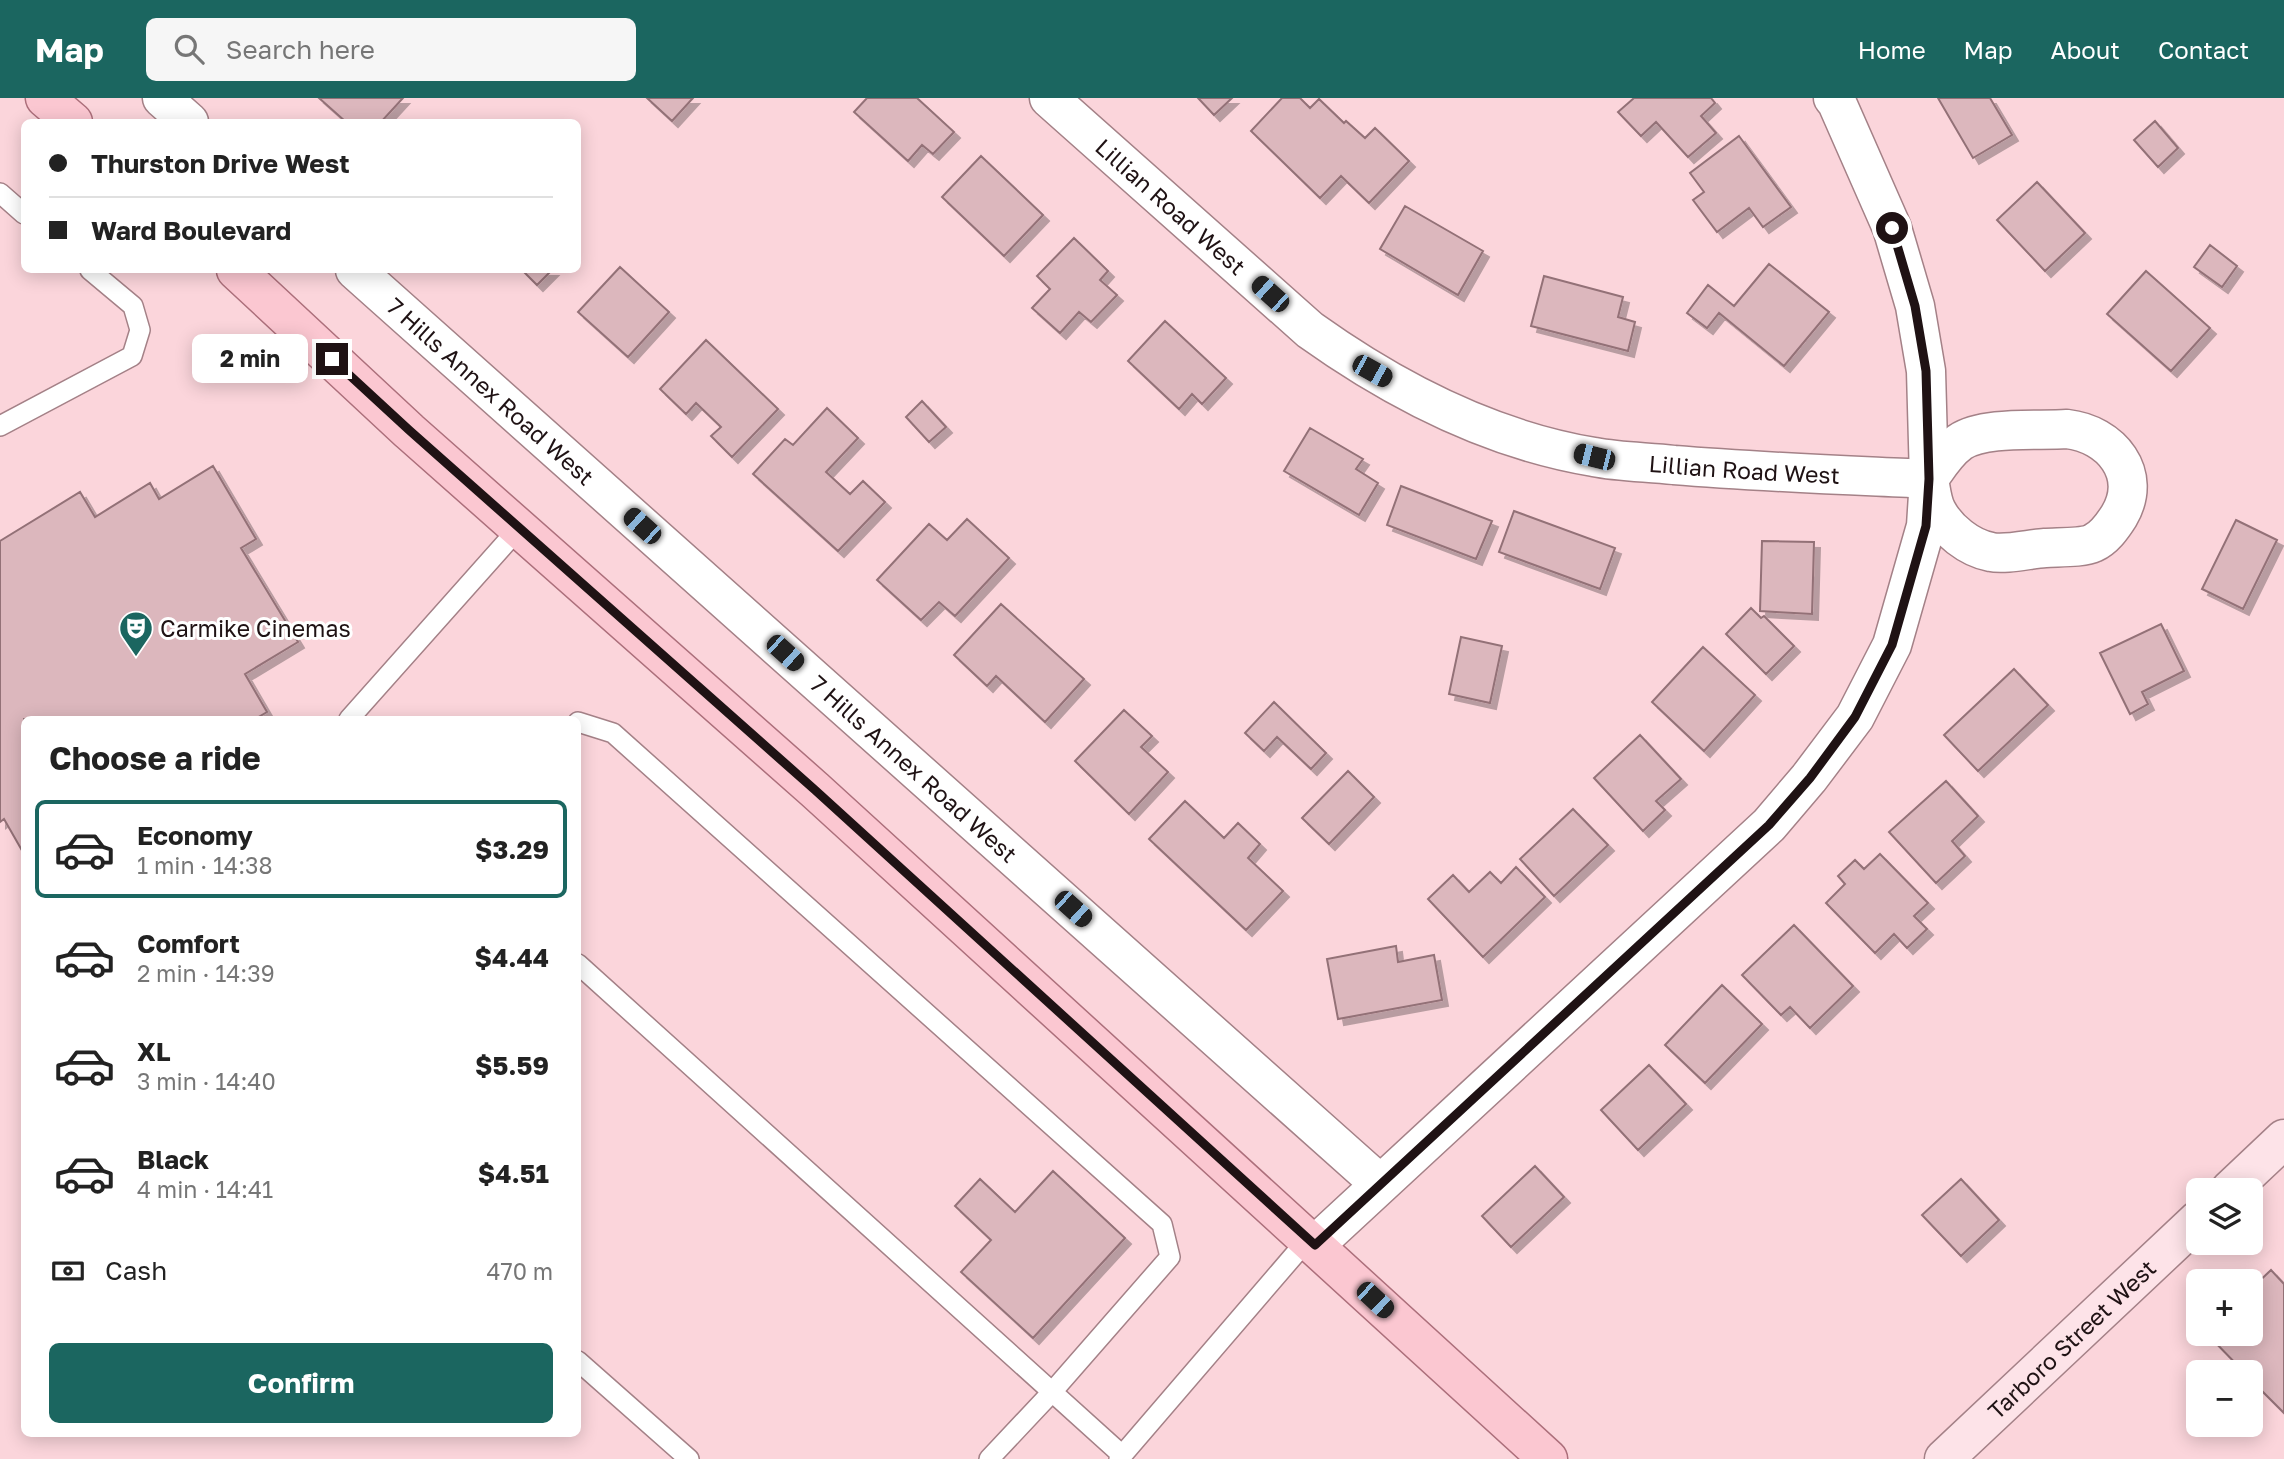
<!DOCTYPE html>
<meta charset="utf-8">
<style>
:root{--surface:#fff;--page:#f6f6f6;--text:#222;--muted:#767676;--line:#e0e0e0;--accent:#1b6660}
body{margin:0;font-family:"Golos Text",sans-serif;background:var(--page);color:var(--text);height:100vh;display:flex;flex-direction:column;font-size:26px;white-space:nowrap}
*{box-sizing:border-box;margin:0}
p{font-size:23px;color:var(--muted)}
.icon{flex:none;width:38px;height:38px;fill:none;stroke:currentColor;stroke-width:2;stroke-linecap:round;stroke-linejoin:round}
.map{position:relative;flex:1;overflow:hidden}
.drawer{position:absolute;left:21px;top:618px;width:560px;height:721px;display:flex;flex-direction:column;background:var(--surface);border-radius:10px;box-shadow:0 4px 18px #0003}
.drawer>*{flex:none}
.banner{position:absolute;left:21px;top:21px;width:560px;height:154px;border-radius:10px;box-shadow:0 4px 18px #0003;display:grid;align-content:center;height:154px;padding:0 28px;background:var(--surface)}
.buttons{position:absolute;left:2186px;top:1080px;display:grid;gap:14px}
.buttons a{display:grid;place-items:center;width:77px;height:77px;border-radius:10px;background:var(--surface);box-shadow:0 4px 18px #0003;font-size:35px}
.end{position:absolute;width:32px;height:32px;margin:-16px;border:9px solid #1f1214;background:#fff;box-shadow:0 0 0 4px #fff}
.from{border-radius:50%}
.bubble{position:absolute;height:49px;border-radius:10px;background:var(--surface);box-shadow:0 4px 18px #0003;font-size:23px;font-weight:700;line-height:49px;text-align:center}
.car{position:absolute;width:21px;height:42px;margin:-21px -10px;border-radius:9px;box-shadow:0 0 5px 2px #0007;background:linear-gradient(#222 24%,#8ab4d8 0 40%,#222 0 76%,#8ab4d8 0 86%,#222 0)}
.banner b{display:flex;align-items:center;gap:24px;height:66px;font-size:26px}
.banner b+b{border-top:2px solid var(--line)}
.banner i{width:18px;height:18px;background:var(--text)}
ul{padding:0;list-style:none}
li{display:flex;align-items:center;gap:21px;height:98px;margin:0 14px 10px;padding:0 14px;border:4px solid transparent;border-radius:10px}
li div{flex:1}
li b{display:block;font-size:26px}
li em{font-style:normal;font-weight:700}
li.active{border-color:var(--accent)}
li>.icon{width:63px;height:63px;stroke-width:1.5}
h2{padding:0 28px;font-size:32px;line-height:84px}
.pay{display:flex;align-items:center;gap:18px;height:77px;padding:0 28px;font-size:26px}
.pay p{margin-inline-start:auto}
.primary-button{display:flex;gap:14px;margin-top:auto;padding:14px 28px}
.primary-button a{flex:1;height:80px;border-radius:10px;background:var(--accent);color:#fff;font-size:28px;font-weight:700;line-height:80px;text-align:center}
header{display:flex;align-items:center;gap:42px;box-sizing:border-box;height:98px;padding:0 35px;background:var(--accent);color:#fff}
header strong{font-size:33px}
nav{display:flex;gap:38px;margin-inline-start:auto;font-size:24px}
.search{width:490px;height:63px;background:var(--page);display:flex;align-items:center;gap:18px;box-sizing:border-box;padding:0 24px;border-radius:10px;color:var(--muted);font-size:26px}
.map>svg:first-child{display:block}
.building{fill:#dcb7bd;stroke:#937177;stroke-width:2;filter:url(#shadow)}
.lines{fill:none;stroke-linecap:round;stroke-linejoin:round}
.service-casing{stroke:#a48187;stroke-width:22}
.minor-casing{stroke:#a48187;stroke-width:41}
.secondary-casing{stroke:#a48187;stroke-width:41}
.primary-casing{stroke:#ac6f7b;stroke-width:41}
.service{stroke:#fff;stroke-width:19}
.minor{stroke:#fff;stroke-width:38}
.secondary{stroke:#fde3e8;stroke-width:38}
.primary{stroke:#fbc7d1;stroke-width:38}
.route{stroke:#1f1214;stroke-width:9}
.labels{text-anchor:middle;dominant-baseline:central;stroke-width:6;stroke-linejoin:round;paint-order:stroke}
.street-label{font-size:23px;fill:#1f1214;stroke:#fff}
.poi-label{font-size:23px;fill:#1f1214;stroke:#fff;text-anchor:start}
</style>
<header>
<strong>Map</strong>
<div class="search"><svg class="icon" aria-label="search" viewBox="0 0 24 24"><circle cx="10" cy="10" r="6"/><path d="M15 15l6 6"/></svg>Search here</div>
<nav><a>Home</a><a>Map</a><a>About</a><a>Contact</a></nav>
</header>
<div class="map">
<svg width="2284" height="1361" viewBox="0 0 2284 1361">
<defs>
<filter id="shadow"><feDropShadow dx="6" dy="6" stdDeviation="0" flood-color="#0004"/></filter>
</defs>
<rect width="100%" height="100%" fill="#fbd5db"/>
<path class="building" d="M319,0H403L381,24H346Z
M647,0H693L672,23Z
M867,0H917L954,34L933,56L922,47L908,63L854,14Z
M1198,0H1232L1214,17Z
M1282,0H1300L1310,10L1319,1L1344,25L1346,23L1365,40L1375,30L1409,63L1369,105L1341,78L1320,100L1251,33Z
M1634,0H1711L1715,5L1701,18L1716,35L1688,59L1656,24L1641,38L1618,14Z
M1938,0H1990L2012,37L1973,60Z
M2155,23L2178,50L2158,69L2134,42Z
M1739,38L1791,109L1763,129L1749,110L1717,134L1693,102L1704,94L1690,75Z
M981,58L1043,117L1004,158L942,99Z
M2037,84L2085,135L2045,173L1997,122Z
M1405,108L1483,153L1458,197L1380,151Z
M1074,140L1108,173L1100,182L1117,197L1091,224L1079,214L1060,235L1032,210L1050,191L1037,178Z
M2210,147L2237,168L2222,189L2194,169Z
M1769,166L1829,214L1784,268L1719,215L1707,230L1687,215L1708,187L1734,208Z
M620,169L669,214L628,259L578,214Z
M522,172H552L537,187Z
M2146,173L2210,230L2171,273L2107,216Z
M1544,178L1623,199L1618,219L1635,224L1628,253L1531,228Z
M1165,223L1226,280L1202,306L1192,296L1179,311L1128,263Z
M706,242L778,311L732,359L711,338L721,329L696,305L686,316L660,291Z
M922,303L946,329L929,344L906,319Z
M827,310L858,340L826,374L850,396L863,383L885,404L838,453L753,376L785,341L793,347Z
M1310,330L1363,361L1356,371L1378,385L1359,417L1284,373Z
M213,368L256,441L241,450L298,544L245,576L267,614L255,621H24V756L4,721L0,724V443L80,394L95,419L150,385L159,401Z
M1401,388L1492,423L1476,461L1387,427Z
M1514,413L1615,450L1600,491L1499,454Z
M967,421L1009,460L955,518L939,504L921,522L877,482L929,426L947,442Z
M2236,422L2277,442L2243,511L2202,491Z
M1762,443L1814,444L1812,516L1760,513Z
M1001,506L1084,581L1045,624L996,578L987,588L954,557Z
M1751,510L1761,520L1764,518L1794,548L1766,576L1726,536Z
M2161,526L2184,573L2142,594L2148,606L2130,616L2100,555Z
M1461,539L1502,548L1490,605L1449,596Z
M1703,549L1755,597L1704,653L1652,604Z
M2014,571L2048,607L1978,673L1944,637Z
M1274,604L1326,655L1311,671L1277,639L1264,653L1245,635Z
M1124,612L1152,638L1141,649L1168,674L1129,716L1075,663Z
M1640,637L1681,681L1656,703L1665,712L1643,733L1594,680Z
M1348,673L1374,699L1329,746L1302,720Z
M1946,683L1978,718L1952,743L1965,758L1936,785L1889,734Z
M1185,703L1224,740L1238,725L1260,746L1248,760L1283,793L1246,832L1149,741Z
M1573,711L1608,747L1554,798L1520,761Z
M1880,756L1928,805L1914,818L1927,831L1907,850L1894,836L1875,855L1826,805L1845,786L1838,778L1855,762L1864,771Z
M1516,769L1545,799L1483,859L1428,801L1453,777L1469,794L1490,774L1501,785Z
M1794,827L1853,888L1810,930L1790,909L1781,917L1742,877Z
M1396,848L1398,864L1434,857L1442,902L1338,921L1327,861Z
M1722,887L1762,926L1705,985L1665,947Z
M1649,967L1686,1006L1638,1052L1601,1012Z
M1535,1068L1564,1099L1511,1149L1482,1118Z
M1053,1073L1125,1140L1033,1240L961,1174L991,1142L955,1108L980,1081L1015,1114Z
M1961,1081L1999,1122L1961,1158L1922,1117Z
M2271,1172L2284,1186V1315L2250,1281V1274H2244L2207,1236H2250V1192Z"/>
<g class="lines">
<g class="service-casing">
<path id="service" d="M0,95L24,116
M0,328L132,258L140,232L133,208L90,172
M349,621L519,430
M578,624L613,635L1162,1126L1170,1159L1052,1294L989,1361
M578,866L1122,1357
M578,1263L689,1361
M1119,1361L1308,1141"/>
</g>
<g class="minor-casing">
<g id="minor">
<path d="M162,0L189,24"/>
<path id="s1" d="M1049,0L1310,232C1394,292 1491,342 1594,359C1620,364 1647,364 1674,367C1758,374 1844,377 1929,381"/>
<path id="s2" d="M355,172L1380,1086"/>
<path d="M2067,331C2111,336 2144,376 2119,418C2112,429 2104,440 2093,445C2083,450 2057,449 2045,450C2030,451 2005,457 1991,454C1969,450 1947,432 1937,413C1932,404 1931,391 1929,381C1938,368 1946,354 1960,344C1984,328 2037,333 2067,331Z"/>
<path d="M1315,1147L1769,727L1809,680L1855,619L1892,547L1926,428L1929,381L1926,273L1915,208L1892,130L1837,5L1833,0"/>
</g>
</g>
<g class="secondary-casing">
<g id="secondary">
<path d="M2230,1092L2284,1041"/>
<path id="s3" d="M1944,1361L2198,1122"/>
</g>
</g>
<g class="primary-casing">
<path id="primary" d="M45,0L73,24
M236,172L409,333L815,692L1548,1361"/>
</g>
<use href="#service" class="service"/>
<use href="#minor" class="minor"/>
<use href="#secondary" class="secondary"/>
<use href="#primary" class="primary"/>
</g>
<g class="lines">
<path class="route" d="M332,261L409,332L815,692L1315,1147L1769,727L1810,680L1855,619L1892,547L1926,428L1929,381L1926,273L1915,208L1892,130"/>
</g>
<defs>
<g id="theatre-pin" transform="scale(1.75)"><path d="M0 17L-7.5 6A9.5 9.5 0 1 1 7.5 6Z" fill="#1b6660" stroke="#fff"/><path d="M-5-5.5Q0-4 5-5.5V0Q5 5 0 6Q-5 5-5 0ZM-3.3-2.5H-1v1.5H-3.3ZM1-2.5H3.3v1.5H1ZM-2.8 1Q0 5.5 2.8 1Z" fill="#fff"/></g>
</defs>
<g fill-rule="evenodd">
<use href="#theatre-pin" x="136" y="530"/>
</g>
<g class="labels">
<g class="street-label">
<text stroke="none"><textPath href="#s1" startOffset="163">Lillian Road West</textPath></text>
<text stroke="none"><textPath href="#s2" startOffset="182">7 Hills Annex Road West</textPath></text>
<text stroke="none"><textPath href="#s1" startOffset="814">Lillian Road West</textPath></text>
<text stroke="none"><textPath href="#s2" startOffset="749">7 Hills Annex Road West</textPath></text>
<text stroke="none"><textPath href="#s3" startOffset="175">Tarboro Street West</textPath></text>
</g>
<g class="poi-label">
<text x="160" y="530">Carmike Cinemas</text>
</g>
</g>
</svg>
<div class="buttons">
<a><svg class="icon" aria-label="layers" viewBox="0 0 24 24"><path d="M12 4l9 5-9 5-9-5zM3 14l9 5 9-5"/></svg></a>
<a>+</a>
<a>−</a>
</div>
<i class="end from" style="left:1892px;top:130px"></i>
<i class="end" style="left:332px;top:261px"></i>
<div class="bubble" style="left:192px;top:236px;width:116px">2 min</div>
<i class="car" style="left:1270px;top:196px;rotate:312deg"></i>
<i class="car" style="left:1372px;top:273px;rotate:119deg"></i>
<i class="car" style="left:1594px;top:359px;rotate:284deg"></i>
<i class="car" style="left:642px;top:428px;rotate:312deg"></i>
<i class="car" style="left:785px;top:555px;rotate:132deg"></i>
<i class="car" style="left:1073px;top:811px;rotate:132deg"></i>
<i class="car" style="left:1375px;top:1202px;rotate:133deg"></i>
<div class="banner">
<b><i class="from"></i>Thurston Drive West</b>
<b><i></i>Ward Boulevard</b>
</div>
<section class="drawer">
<h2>Choose a ride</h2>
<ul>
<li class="active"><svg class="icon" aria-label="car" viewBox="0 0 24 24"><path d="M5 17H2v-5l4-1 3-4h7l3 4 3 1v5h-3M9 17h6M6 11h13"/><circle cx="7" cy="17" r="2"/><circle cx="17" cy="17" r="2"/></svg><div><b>Economy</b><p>1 min · 14:38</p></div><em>$3.29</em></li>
<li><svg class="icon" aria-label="car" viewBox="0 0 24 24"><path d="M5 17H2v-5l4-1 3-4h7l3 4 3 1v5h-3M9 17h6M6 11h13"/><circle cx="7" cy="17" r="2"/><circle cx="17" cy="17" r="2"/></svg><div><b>Comfort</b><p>2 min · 14:39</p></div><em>$4.44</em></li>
<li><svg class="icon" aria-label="car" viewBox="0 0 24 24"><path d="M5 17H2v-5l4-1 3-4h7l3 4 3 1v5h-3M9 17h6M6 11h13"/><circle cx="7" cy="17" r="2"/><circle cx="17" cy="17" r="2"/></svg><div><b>XL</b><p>3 min · 14:40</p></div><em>$5.59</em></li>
<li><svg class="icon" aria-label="car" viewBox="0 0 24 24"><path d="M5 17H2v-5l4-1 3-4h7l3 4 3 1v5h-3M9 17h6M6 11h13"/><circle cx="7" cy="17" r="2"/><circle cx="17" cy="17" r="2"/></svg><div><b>Black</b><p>4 min · 14:41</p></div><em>$4.51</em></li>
</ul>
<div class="pay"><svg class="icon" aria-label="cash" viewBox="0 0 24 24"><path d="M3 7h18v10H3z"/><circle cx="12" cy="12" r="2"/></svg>Cash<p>470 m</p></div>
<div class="primary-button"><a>Confirm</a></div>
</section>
</div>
